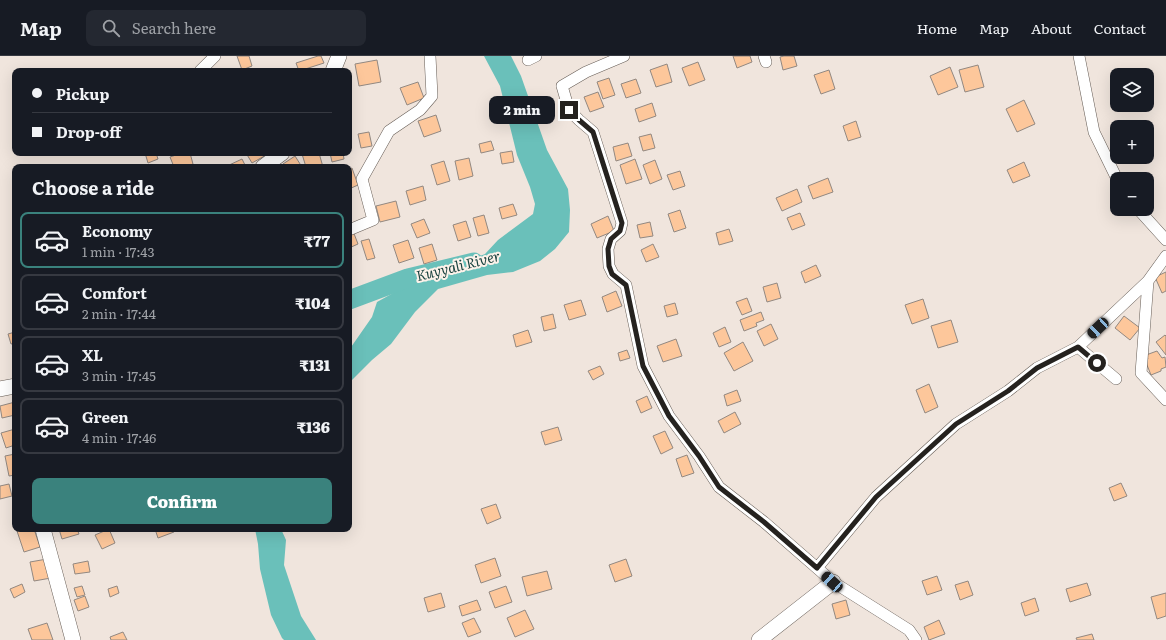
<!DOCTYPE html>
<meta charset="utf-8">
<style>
:root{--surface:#171b24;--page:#242831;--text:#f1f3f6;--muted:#9ea1a6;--line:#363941;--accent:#3a827d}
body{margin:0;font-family:Literata,serif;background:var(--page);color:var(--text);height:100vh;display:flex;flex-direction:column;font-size:15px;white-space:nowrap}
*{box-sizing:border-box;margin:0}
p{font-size:13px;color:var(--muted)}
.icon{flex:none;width:22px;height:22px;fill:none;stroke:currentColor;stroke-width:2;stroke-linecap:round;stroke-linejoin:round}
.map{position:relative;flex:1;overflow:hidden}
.drawer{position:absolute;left:12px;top:108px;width:340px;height:368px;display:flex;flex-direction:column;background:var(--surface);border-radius:8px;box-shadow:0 4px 16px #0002}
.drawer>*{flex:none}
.top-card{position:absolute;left:12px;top:12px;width:340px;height:88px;border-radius:8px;box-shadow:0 4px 16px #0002;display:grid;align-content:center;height:88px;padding:0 20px;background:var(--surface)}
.controls{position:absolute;left:1110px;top:12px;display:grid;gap:8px}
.controls a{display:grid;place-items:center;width:44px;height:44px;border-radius:8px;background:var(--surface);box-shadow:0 4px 16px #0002;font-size:20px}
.end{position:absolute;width:18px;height:18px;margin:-9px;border:5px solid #25221f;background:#fff;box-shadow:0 0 0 2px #fff}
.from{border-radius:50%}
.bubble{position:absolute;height:28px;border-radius:8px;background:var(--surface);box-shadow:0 4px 16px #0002;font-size:13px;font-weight:800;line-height:28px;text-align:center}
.car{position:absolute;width:12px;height:24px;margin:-12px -6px;border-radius:5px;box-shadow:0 0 3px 1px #0007;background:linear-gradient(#222 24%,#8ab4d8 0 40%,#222 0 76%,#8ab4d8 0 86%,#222 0)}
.top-card b{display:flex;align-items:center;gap:14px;height:38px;font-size:15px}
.top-card b+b{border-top:1px solid var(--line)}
.top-card i{width:10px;height:10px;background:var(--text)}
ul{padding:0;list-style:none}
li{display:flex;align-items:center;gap:12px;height:56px;margin:0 8px 6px;padding:0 12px;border:2px solid var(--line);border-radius:8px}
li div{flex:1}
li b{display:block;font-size:15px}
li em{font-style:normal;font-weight:800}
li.current{border-color:var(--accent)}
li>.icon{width:36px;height:36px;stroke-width:1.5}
h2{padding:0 20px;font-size:18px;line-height:48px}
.action{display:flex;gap:8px;margin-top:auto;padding:8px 20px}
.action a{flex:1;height:46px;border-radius:8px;background:var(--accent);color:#fff;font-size:16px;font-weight:800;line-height:46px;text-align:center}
header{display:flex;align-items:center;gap:24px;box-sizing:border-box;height:56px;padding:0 20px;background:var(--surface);border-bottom:1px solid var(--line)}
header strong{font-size:19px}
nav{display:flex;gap:22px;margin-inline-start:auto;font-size:14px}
.search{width:280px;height:36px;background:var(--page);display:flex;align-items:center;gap:10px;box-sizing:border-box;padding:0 14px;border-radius:8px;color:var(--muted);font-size:15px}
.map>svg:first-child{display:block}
.water{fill:#6ac0ba}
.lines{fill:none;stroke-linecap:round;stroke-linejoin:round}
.river{stroke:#6ac0ba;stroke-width:19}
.building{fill:#fdc79b;stroke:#928881}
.street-casing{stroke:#665d56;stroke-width:12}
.secondary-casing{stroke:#665d56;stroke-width:16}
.street{stroke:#fff;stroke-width:11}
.secondary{stroke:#fff;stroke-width:15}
.route{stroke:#25221f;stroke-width:5}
.labels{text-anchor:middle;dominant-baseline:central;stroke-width:4;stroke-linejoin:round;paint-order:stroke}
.water-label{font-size:14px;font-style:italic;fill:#1a4340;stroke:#fdf2ea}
</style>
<header>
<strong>Map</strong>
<div class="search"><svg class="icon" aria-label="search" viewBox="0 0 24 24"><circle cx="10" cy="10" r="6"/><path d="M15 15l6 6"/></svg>Search here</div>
<nav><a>Home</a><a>Map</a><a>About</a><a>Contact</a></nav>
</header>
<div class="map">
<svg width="1166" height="584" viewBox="0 0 1166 584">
<rect width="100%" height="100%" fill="#f0e5dd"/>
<path class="water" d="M484,0H511L521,20L547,94L568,133L570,154L569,176L555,193L540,205L513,216L487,219L438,233L415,256L391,288L372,304L349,327V294L372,261L377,246L415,225L485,198L498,184L533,158L535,148L530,131L517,99L500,30Z
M255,473H281L286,484L284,509L301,560L316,584H284L282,582L271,559L260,513L258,488Z"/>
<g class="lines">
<path class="river" d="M349,244L408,222L474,206"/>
</g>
<path class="building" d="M237,0H249L252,10L242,14Z
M318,0H321L324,7L299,15L296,7Z
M733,0H750L752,6L737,12Z
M784,0H794L797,10L783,14L780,1Z
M377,4L381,26L359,30L355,8Z
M698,6L705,24L689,30L682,12Z
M667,8L672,26L656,31L650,14Z
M978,9L984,31L965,36L959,14Z
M950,11L958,31L938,39L930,20Z
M829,14L835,33L821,38L814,19Z
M609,22L615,39L603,43L597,26Z
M636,23L641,37L626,42L621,28Z
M418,26L424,42L407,49L400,32Z
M598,36L604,51L590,56L584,41Z
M1024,44L1035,68L1017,76L1006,53Z
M652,47L656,60L639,66L635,53Z
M436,59L441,75L424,81L418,65Z
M856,65L861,81L848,85L843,70Z
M369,76L372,90L361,92L358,78Z
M651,78L655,92L643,95L639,81Z
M491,85L494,94L481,97L479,88Z
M628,87L632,100L616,105L613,91Z
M512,95L514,106L502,108L500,97Z
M145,97H156L158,103L148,107Z
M182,97H190L193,108L185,111H174L170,101Z
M246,97H267L268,98L252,107Z
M304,97H319L323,111H306L302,98Z
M330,97H343L344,103L332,106Z
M295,100L302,111H285L283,108Z
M469,102L473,120L459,124L455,105Z
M242,103L246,111H225Z
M635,103L642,123L626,128L620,109Z
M655,104L662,123L650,128L643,109Z
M444,105L450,125L437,129L431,109Z
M1024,106L1030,120L1013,127L1007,114Z
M352,112L358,129L349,133V113Z
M680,115L685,130L673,134L667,119Z
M828,122L833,136L813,143L808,130Z
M423,130L426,144L410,149L406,135Z
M797,133L802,146L782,155L776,142Z
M396,145L400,161L380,166L376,150Z
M513,148L517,159L502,163L499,152Z
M680,154L686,172L674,176L668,158Z
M800,157L805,169L792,174L787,162Z
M484,159L489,177L478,180L473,162Z
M608,160L614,175L597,182L591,168Z
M424,163L430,177L417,182L411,168Z
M466,165L471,181L458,185L453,169Z
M650,166L653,180L640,182L637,169Z
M729,173L733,185L719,189L716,177Z
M353,175L358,188L349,192V177Z
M369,183L375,202L367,204L361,185Z
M408,184L414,202L399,207L393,189Z
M432,188L437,204L424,208L419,192Z
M653,188L659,201L646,206L641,194Z
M816,209L821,220L805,227L801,216Z
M1166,216V235L1162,237L1155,221Z
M777,227L781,242L767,246L763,231Z
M616,235L622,250L607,256L602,241Z
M747,242L752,255L742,259L736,246Z
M923,243L929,262L912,268L905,249Z
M581,244L586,259L569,264L564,249Z
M675,247L678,258L667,261L664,250Z
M761,256L764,264L756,267L757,270L744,275L740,264Z
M553,258L556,272L544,275L541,261Z
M1124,260L1140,272L1130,284L1115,272Z
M951,264L958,286L938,292L931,270Z
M771,268L778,283L764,290L757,275Z
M725,271L731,286L719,291L713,277Z
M528,274L532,286L516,291L513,279Z
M15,276V287L11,288L8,278Z
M1165,279L1166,280V299L1156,286Z
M676,283L682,300L663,306L657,290Z
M743,286L753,305L734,315L724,297Z
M627,294L630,302L620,305L618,297Z
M1157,295L1162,302L1165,301L1166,311L1161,313V315L1151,319L1145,304L1148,303L1146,299Z
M600,310L604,318L593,324L588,315Z
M929,328L938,351L925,357L916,334Z
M737,334L741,345L727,350L724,339Z
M647,340L652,352L641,357L636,345Z
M15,346V359L2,362L0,350Z
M735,356L741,368L724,377L718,365Z
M558,371L562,384L545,389L541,376Z
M15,373V389L6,392L1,377Z
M665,375L673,392L661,398L653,380Z
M15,398V419L9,420L5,400Z
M687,399L694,417L682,421L676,403Z
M1121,427L1127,440L1114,445L1109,432Z
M9,428L12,440L0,443V430Z
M496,448L501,462L487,468L481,453Z
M22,473H34L40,491L24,496L17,475Z
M59,473H77L79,478L62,483Z
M109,473L115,487L102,493L95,479Z
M155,473H173L174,476L158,482Z
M495,502L501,520L481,527L475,509Z
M47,503L51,522L34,525L30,506Z
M626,503L632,520L615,526L609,509Z
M88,505L90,516L75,518L73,508Z
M547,515L552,533L527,540L522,521Z
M937,520L942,534L927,539L922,525Z
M968,525L973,539L960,544L955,529Z
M1087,527L1091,539L1070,546L1066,533Z
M22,528L25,536L14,542L10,533Z
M82,530L85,539L77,541L74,532Z
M117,530L119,537L110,541L108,533Z
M506,530L512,546L495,552L489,536Z
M441,537L445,551L428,556L424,542Z
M1166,537V560L1157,563L1151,541Z
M85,540L89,551L78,555L74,544Z
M1035,542L1039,555L1025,560L1021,547Z
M477,544L481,554L462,560L459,550Z
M846,544L850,559L836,563L832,548Z
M525,554L534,573L515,581L507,562Z
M474,562L481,576L468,581L462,567Z
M939,564L945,578L929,584L924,571Z
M47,567L53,584H32L28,573Z
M123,576L127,584H111L110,581Z
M1092,578L1094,584H1077L1076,582Z"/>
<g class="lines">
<g class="street-casing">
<path id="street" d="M624,0L586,16L562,30L569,54L579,64L593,76L622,167L620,175L611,183L608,193L609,210L613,218L626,229L643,310L669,360L699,400L719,431L764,466L817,512
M764,0L766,6
M1079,0L1094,76L1117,123
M528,4L536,0
M200,15L215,0
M1138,153L1166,184
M349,174L373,164L362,123L389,75L420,54L432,40L430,0
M1148,225L1141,317L1166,344
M1078,291L1148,225L1166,200
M916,584L909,574L833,526L817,512L876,441L956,368L1008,335L1037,312L1078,291L1116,323"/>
</g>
<g class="secondary-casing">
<path id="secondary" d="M333,15L339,0
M263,111L282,97
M0,333L15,330
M43,473L73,584
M759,584L833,526"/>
</g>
<use href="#street" class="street"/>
<use href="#secondary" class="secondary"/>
</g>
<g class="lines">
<path class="route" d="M569,54L579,64L593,76L622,167L620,175L611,183L608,193L609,210L612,218L626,229L643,310L669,360L699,400L719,431L764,466L817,512L876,441L956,368L1008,335L1037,312L1078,291L1097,307"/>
</g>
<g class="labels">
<g class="water-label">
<text transform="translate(458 209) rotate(-14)">Kuyyali River</text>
</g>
</g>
</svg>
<div class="controls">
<a><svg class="icon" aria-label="layers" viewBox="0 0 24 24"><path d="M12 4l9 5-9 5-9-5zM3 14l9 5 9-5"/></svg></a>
<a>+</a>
<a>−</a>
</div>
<i class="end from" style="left:1097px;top:307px"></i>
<i class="end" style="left:569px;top:54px"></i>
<div class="bubble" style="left:489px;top:40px;width:66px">2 min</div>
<i class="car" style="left:1098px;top:272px;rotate:227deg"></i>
<i class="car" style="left:832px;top:526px;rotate:312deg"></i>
<div class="top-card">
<b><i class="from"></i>Pickup</b>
<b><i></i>Drop-off</b>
</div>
<section class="drawer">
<h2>Choose a ride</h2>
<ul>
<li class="current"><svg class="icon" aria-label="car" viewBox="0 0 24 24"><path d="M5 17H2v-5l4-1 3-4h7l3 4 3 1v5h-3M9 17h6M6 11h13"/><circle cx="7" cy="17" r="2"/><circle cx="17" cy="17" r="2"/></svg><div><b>Economy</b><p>1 min · 17:43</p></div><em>₹77</em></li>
<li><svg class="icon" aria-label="car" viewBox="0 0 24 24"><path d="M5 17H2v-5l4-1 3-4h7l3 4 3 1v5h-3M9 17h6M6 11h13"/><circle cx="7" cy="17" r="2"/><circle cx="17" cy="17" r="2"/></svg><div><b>Comfort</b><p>2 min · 17:44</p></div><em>₹104</em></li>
<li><svg class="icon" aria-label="car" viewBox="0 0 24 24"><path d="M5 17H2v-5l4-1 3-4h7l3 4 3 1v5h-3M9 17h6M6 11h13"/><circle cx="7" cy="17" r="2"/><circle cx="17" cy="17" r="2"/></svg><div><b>XL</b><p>3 min · 17:45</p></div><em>₹131</em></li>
<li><svg class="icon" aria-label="car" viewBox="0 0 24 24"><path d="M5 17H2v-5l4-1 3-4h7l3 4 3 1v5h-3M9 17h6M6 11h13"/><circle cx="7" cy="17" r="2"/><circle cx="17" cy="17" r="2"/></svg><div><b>Green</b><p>4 min · 17:46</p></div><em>₹136</em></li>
</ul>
<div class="action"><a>Confirm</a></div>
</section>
</div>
